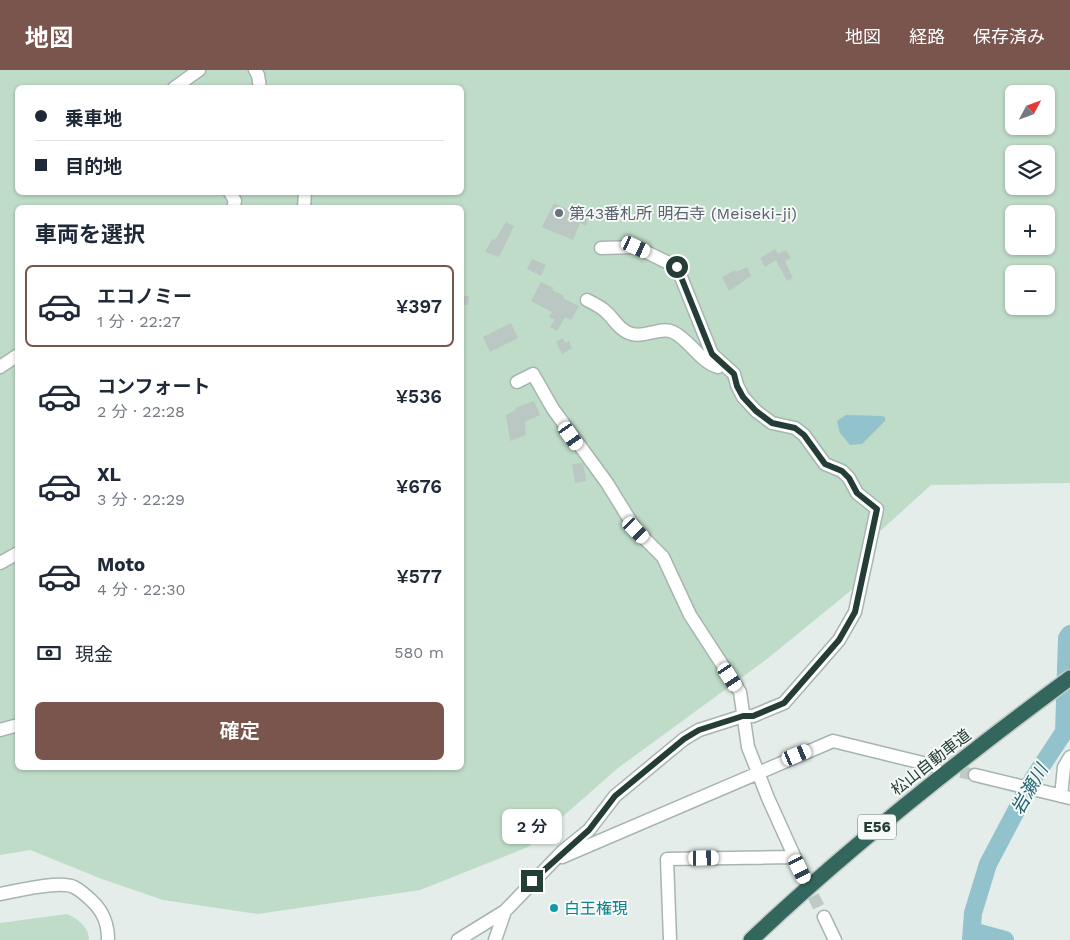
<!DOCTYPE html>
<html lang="ja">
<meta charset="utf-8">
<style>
:root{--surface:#fff;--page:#f6f6f7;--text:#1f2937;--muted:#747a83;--line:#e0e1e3;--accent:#79554e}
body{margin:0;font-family:"Work Sans","Noto Sans JP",sans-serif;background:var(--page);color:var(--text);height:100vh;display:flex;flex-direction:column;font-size:19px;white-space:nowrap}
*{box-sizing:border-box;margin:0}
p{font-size:16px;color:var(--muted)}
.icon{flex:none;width:28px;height:28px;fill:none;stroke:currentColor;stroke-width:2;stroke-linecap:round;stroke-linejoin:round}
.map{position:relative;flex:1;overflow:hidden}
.side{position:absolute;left:15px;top:135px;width:449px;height:565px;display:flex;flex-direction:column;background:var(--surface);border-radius:8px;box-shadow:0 1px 4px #0004}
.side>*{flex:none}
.hud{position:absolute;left:15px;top:15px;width:449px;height:110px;border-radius:8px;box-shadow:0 1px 4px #0004;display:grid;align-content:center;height:110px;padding:0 20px;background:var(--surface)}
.needle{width:32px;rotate:49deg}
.controls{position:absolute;left:1005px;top:15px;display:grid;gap:10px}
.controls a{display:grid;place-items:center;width:50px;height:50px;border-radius:8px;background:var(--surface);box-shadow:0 1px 4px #0004;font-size:25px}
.end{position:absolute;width:22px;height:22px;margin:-11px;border:6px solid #253d37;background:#fff;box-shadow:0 0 0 2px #fff}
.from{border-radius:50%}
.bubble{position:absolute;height:35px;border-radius:8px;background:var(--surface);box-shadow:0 1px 4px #0004;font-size:16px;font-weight:600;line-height:35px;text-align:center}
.car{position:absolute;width:15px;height:30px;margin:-15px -8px;border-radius:6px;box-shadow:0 0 4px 1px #0007;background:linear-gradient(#fff 24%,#345 0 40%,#fff 0 76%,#345 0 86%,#fff 0)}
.hud b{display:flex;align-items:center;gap:18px;height:48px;font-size:19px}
.hud b+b{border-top:1px solid var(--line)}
.hud i{width:12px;height:12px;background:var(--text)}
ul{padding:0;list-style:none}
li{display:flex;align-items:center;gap:15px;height:82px;margin:0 10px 8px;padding:0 10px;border:2px solid transparent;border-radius:8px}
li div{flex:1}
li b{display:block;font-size:19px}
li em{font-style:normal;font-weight:600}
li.active{border-color:var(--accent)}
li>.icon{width:45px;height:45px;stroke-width:1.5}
h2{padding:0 20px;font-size:22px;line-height:60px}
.pay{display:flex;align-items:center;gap:12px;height:55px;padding:0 20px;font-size:19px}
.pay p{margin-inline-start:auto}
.button{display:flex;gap:10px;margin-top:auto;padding:10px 20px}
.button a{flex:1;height:58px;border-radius:8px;background:var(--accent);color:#fff;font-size:20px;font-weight:600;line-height:58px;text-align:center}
header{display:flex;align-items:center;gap:30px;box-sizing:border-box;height:70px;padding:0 25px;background:var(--accent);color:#fff}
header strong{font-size:24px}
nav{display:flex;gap:28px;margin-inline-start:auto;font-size:18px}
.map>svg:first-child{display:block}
.green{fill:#bfdcc8;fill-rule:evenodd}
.water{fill:#92c2cc}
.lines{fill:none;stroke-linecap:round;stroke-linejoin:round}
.river{stroke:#92c2cc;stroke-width:18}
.building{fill:#bac7c2}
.minor-tunnel{stroke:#becac5;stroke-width:12;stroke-dasharray:12 6;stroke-linecap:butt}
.minor-casing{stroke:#a7b5b0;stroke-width:15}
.highway-casing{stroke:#c2c9c7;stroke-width:18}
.minor{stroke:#fff;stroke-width:12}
.highway{stroke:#33675d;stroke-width:15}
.route{stroke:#253d37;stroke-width:6}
.worship-dot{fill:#6b7280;stroke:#f5f9f7;stroke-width:2}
.culture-dot{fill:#0f9aa8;stroke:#f5f9f7;stroke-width:2}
.labels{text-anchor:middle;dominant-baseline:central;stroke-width:4;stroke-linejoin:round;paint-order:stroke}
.shield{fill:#f5f9f7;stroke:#637571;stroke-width:1}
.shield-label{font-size:15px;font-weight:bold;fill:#253d37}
.worship-label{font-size:16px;fill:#5b616d;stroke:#f5f9f7;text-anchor:start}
.street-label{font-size:16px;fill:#253d37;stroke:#f5f9f7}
.culture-label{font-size:16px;fill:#0d838f;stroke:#f5f9f7;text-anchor:start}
.water-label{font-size:18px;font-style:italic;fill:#246574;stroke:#f5f9f7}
</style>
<header>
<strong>地図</strong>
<nav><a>地図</a><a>経路</a><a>保存済み</a></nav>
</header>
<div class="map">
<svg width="1070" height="870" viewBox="0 0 1070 870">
<rect width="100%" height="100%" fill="#e4ede9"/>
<path class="green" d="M0,0H1070V413L931,415L868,472L854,518L767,589L618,698L528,777L420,820L258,844L163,830L102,809L30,780L0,785ZM18,18H461V122H18ZM1014,24H1046V56H1014ZM1014,84H1046V116H1014ZM18,138H461V698H18ZM1014,144H1046V176H1014ZM1014,204H1046V236H1014Z
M67,844C78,849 89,857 89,870H0V853Z"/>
<path class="water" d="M846,345L881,346L885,347V351L862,374L850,375L840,363L837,351Z"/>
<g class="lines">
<path class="river" d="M972,861L1005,870
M971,870L973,843L988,794L1033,709L1064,662L1067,568L1070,564"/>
</g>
<path class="building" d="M554,133L579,145V142L589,146L586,156L580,153L573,170L542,157Z
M506,152L514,156L499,187L485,182L492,169L495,170Z
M775,179L778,184L786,180L791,188L785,191L793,208L787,211L776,190L765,197L760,188Z
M532,189L546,195L541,206L527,199Z
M747,197L751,206L729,221L722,207L735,200L736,202Z
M541,212L554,218L552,220L564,226L563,228L579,236L571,250L565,247L557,261L550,257L555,250L549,247L552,242L531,231Z
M461,226H469L468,235L461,234Z
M511,253L518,268L490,282L483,267Z
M563,268L565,273L569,271L572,278L562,284L556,272Z
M534,331L540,345L525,352L526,365L510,371L506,345L516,340L515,338Z
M583,393L586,411L575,413L572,394Z"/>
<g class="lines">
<path class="minor-tunnel" d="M943,698L975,705
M805,810L824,847"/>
<g class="minor-casing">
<path id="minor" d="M255,0L258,5L260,18
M174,18L199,0
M230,122L235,131L233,138
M304,138L305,122
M587,230C593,233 599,236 604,240C614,248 619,261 632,264C646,268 660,256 673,262C690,270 700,292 718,297
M0,297L18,285
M517,312L533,304L553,339L607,413L636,460L663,487L690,545L740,622L748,677L768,728L805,810
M0,493L18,483
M0,660L18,655
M975,705L1070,728
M1061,726L1064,697L1070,687
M562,787L833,671L935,696
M0,824C17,821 59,810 74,817C82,821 89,828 95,834C105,845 108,856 108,870
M824,847L835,870
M458,870L505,841L563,781L589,760L615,726L684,669L699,660L743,646H753L784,633L839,570L855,542L877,439L857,423L849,408L842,401L825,394L804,365L795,358L772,353L756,341L743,327L737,315L734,304L712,284L677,197L636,177L601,178
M495,870L505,841
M670,870L667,789L794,787"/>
</g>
<g class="highway-casing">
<path id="highway" d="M751,870C851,775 959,690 1070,608"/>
</g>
<use href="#minor" class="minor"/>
<use href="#highway" class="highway"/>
</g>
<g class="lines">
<path class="route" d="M532,811L589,760L615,726L684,669L699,660L743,646H753L784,633L839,570L855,542L877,439L857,423L849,408L842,401L825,394L804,365L795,358L772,353L756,341L743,327L737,316L734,304L712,284L677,197"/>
</g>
<circle class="worship-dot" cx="559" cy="143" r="5"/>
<circle class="culture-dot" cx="554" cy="838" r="5"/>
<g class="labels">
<rect class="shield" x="858" y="744.5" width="38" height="25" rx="4"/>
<g class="shield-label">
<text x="877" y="757">E56</text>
</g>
<g class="worship-label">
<text x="569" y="143">第43番札所 明石寺 (Meiseki-ji)</text>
</g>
<g class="street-label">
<text transform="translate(931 692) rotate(-38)">松山自動車道</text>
</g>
<g class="culture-label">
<text x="564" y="838">白王権現</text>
</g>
<g class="water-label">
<text transform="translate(1029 719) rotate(-60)">岩瀬川</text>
</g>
</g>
</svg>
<div class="controls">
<a><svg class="needle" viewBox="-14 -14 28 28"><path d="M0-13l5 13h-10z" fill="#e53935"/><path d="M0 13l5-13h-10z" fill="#747a83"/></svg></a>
<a><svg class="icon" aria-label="layers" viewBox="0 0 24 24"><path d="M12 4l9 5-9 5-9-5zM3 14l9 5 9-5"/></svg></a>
<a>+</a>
<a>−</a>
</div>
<i class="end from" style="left:677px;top:197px"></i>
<i class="end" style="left:532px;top:811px"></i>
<div class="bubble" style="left:502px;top:739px;width:60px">2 分</div>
<i class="car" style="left:636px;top:177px;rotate:115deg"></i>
<i class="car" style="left:571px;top:366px;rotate:145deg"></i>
<i class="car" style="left:636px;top:460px;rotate:136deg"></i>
<i class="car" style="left:730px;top:607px;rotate:147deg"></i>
<i class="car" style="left:797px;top:685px;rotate:68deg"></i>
<i class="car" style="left:704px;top:788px;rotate:89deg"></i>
<i class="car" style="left:800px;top:799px;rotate:154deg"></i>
<div class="hud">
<b><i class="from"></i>乗車地</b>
<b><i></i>目的地</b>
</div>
<section class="side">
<h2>車両を選択</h2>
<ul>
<li class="active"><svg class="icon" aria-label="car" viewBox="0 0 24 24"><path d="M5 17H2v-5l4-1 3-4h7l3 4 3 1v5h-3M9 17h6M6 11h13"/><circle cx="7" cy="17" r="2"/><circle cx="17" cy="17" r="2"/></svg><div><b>エコノミー</b><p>1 分 · 22:27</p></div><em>¥397</em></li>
<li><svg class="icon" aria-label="car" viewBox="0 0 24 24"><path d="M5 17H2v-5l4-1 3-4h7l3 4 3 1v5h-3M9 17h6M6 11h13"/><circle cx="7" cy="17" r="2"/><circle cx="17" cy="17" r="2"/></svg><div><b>コンフォート</b><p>2 分 · 22:28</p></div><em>¥536</em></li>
<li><svg class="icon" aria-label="car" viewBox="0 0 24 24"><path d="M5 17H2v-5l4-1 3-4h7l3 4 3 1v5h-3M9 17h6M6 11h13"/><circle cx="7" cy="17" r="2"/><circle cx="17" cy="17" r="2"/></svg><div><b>XL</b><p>3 分 · 22:29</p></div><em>¥676</em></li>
<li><svg class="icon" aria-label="car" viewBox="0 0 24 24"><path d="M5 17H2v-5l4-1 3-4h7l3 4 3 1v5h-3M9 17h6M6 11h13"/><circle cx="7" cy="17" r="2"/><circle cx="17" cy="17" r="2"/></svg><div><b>Moto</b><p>4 分 · 22:30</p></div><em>¥577</em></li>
</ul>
<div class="pay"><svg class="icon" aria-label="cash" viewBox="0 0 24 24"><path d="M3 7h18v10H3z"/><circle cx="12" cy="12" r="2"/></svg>現金<p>580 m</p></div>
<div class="button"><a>確定</a></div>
</section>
</div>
